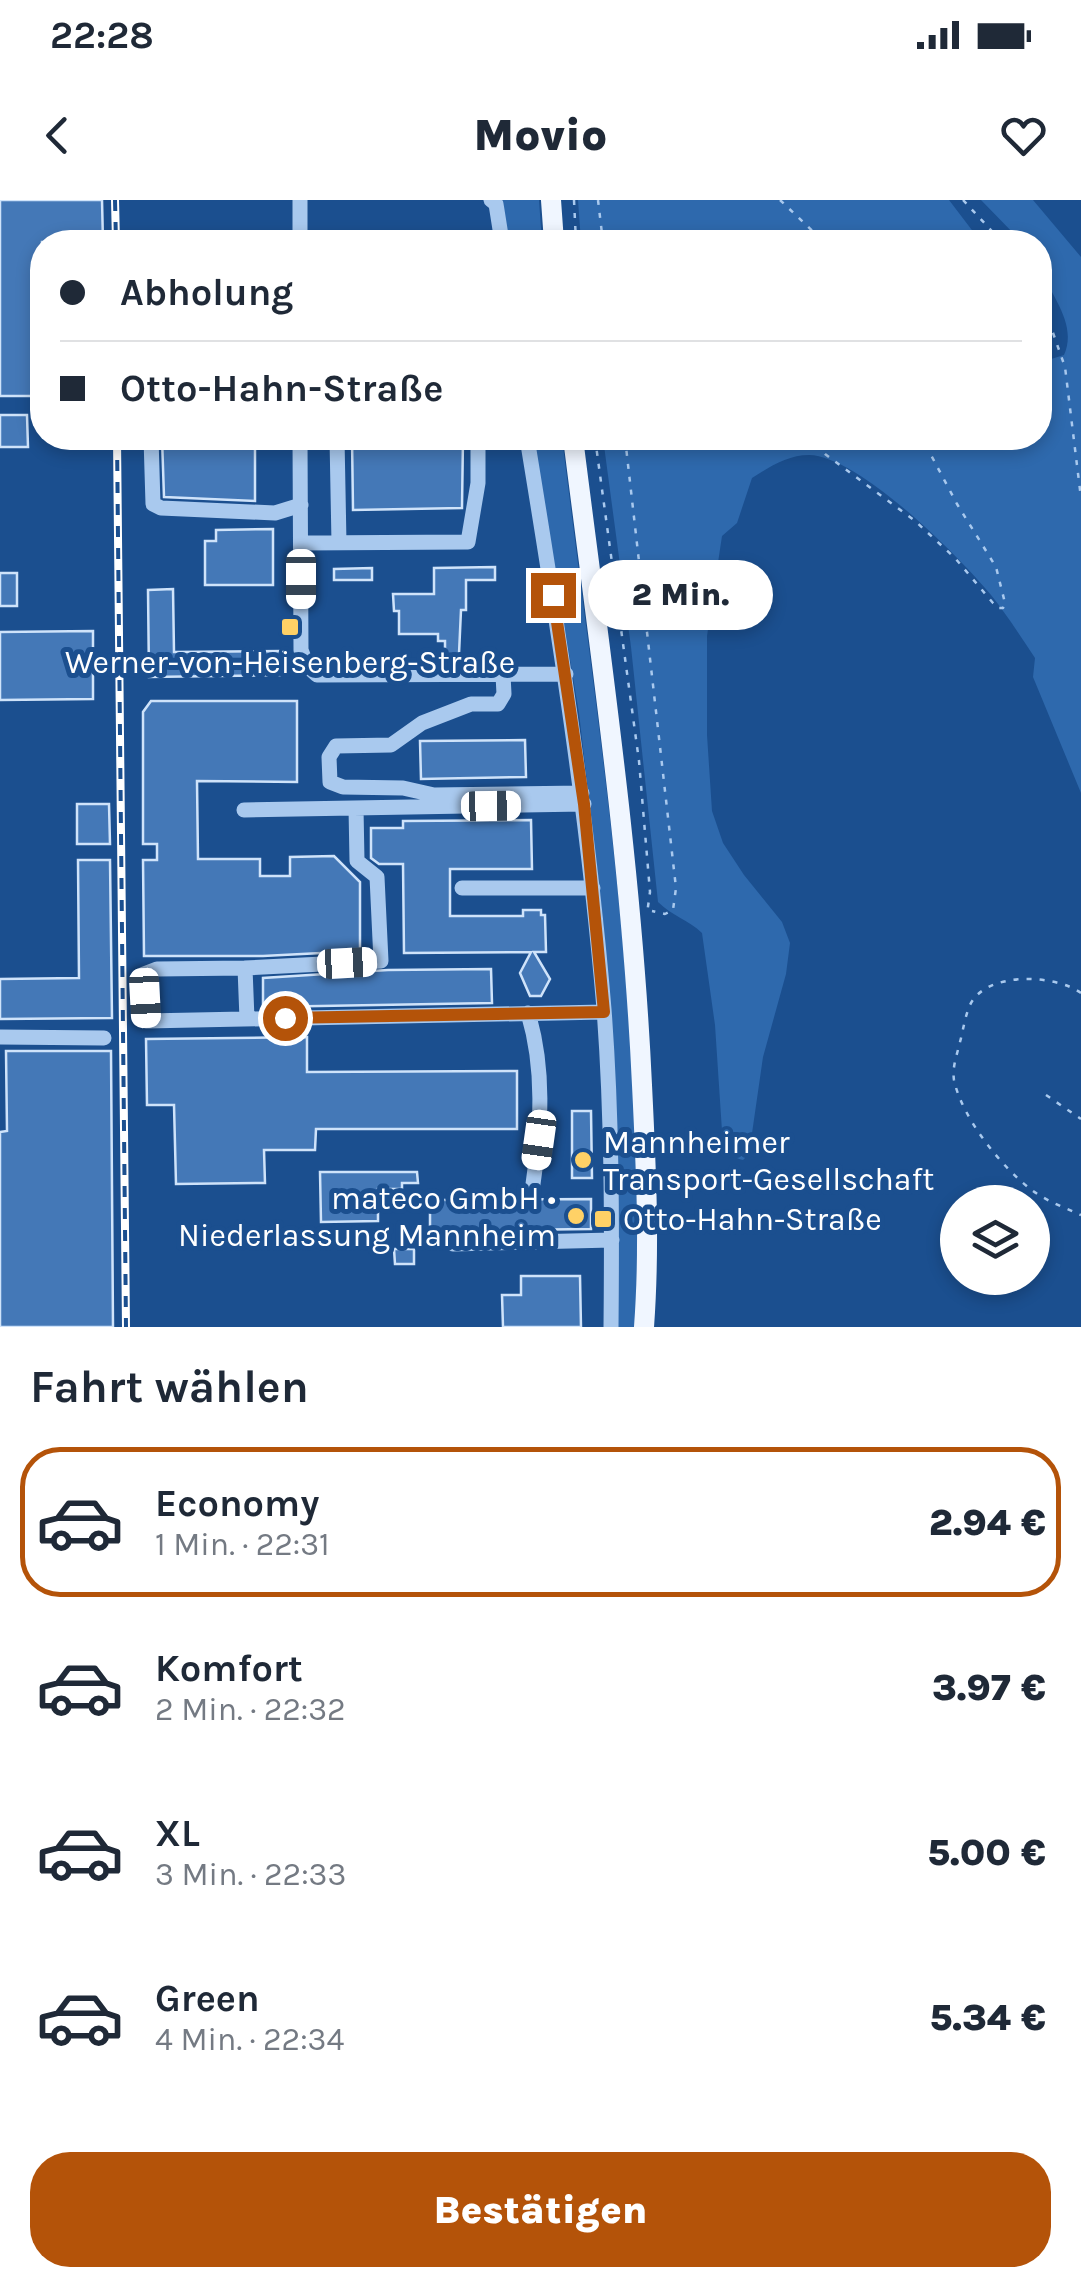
<!DOCTYPE html>
<html lang="de">
<meta charset="utf-8">
<style>
:root{--surface:#fff;--page:#f6f6f7;--text:#1f2937;--muted:#747a83;--line:#e0e1e3;--accent:#b45309}
body{margin:0;font-family:Karla,sans-serif;background:var(--page);color:var(--text);height:100vh;display:flex;flex-direction:column;font-size:38px;white-space:nowrap}
*{box-sizing:border-box;margin:0}
p{font-size:32px;color:var(--muted)}
.icon{flex:none;width:55px;height:55px;fill:none;stroke:currentColor;stroke-width:2;stroke-linecap:round;stroke-linejoin:round}
.map{position:relative;height:1127px;overflow:hidden}
.side{display:flex;flex-direction:column;background:var(--surface);flex:1}
.side>*{flex:none}
.top-card{position:absolute;left:30px;top:30px;width:1022px;height:220px;border-radius:40px;box-shadow:0 5px 15px #0003;display:grid;align-content:center;height:220px;padding:0 30px;background:var(--surface)}
.tools{position:absolute;left:940px;top:985px;display:grid;gap:20px}
.tools a{display:grid;place-items:center;width:110px;height:110px;border-radius:50%;background:var(--surface);box-shadow:0 5px 15px #0003;font-size:50px}
.end{position:absolute;width:45px;height:45px;margin:-22px;border:12px solid #b45309;background:#fff;box-shadow:0 0 0 5px #fff}
.from{border-radius:50%}
.bubble{position:absolute;height:70px;border-radius:35px;background:var(--surface);box-shadow:0 5px 15px #0003;font-size:32px;font-weight:800;line-height:70px;text-align:center}
.car{position:absolute;width:30px;height:60px;margin:-30px -15px;border-radius:12px;box-shadow:0 0 8px 2px #0007;background:linear-gradient(#fff 24%,#345 0 40%,#fff 0 76%,#345 0 86%,#fff 0)}
.top-card b{display:flex;align-items:center;gap:35px;height:95px;font-size:38px}
.top-card b+b{border-top:2px solid var(--line)}
.top-card i{width:25px;height:25px;background:var(--text)}
ul{padding:0;list-style:none}
li{display:flex;align-items:center;gap:30px;height:150px;margin:0 20px 15px;padding:0 10px;border:5px solid transparent;border-radius:40px}
li div{flex:1}
li b{display:block;font-size:38px}
li em{font-style:normal;font-weight:800}
li.on{border-color:var(--accent)}
li>.icon{width:90px;height:90px;stroke-width:1.5}
h2{padding:0 30px;font-size:45px;line-height:120px}
.button{display:flex;gap:20px;margin-top:auto;padding:20px 30px}
.button a{flex:1;height:115px;border-radius:40px;background:var(--accent);color:#fff;font-size:40px;font-weight:800;line-height:115px;text-align:center}
.status{display:flex;justify-content:space-between;align-items:center;height:70px;padding:0 50px;background:var(--surface);direction:ltr}
.status svg{height:28px;fill:currentColor}
header{display:flex;justify-content:space-between;align-items:center;height:130px;padding:0 30px;background:var(--surface);font-size:45px;font-weight:800}
.map>svg:first-child{display:block}
.green{fill:#2e69ad}
.building{fill:#4478b7;stroke:#cfe3fa;stroke-width:2.5}
.lines{fill:none;stroke-linecap:round;stroke-linejoin:round}
.path{stroke:#a9c9ee;stroke-width:2.5;stroke-dasharray:5 8;stroke-linecap:butt}
.minor{stroke:#a9c9ee;stroke-width:15}
.major{stroke:#f0f6ff;stroke-width:20}
.rail-casing{stroke:#fff;stroke-width:8}
.rail{stroke:#1b4f8f;stroke-width:4;stroke-dasharray:11;stroke-linecap:butt}
.route{stroke:#b45309;stroke-width:12}
.poi-dot{fill:#ffd166;stroke:#1b4f8f;stroke-width:4}
.labels{text-anchor:middle;dominant-baseline:central;stroke-width:10;stroke-linejoin:round;paint-order:stroke}
.poi-label{font-size:32px;fill:#fff;stroke:#1b4f8f;text-anchor:start}
</style>
<div class="status"><b>22:28</b><svg viewBox="0 0 49 12"><path d="M0 12V9h3v3zM5 12V6h3v6zM10 12V3h3v9zM15 12V0h3v12zM26 1h20v11H26zM47 4h2v5h-2z"/></svg></div>
<header><svg class="icon" aria-label="back" viewBox="0 0 24 24"><path d="M15 5l-7 7 7 7"/></svg>Movio<svg class="icon" aria-label="heart" viewBox="0 0 24 24"><path d="M12 20l-8-8c-3-5 5-10 8-4 3-6 11-1 8 4z"/></svg></header>
<div class="map">
<svg width="1081" height="1127" viewBox="0 0 1081 1127">
<rect width="100%" height="100%" fill="#1b4f8f"/>
<path class="green" d="M503,0H539L542,42H507Z
M578,0H949L981,42H581Z
M981,0H1033L1081,57V593L1033,477L1035,458C1021,437 1007,415 991,395C959,356 859,256 809,255C788,255 769,267 752,278L737,323L722,336L707,436V535L712,611L723,643L744,675L782,722L790,743L786,774L763,857L749,954L743,960C727,956 724,945 722,931L715,825L702,733C689,720 672,716 658,702L631,447L603,238H1040V154L1051,159L1064,155C1078,123 1050,96 1041,68C1039,60 1040,50 1040,42H1022Z
M533,238H562C598,533 648,829 635,1127H617L604,727L579,513Z"/>
<path class="building" d="M0,0H102L103,42H42V196H0Z
M0,215H27L28,247H0Z
M162,238H232V246H255V301L164,297Z
M245,238H284L285,245L264,246L244,240Z
M352,238H463L462,308L353,310Z
M273,329V385H205V341H216V330Z
M495,367V380H466V410H461L459,454H445V441H438V434H399V411H394L393,394H434V368Z
M372,368V380H334V369Z
M0,373H17V406H0Z
M173,389L174,452L282,451L283,475L149,477L148,390Z
M93,431V499L0,500V432Z
M151,501H297V582L197,581L198,659H260V676H290V657L334,656L360,682V751L263,756H144L143,660H157V644H143V512Z
M525,540L526,577L421,579L420,541Z
M77,604H109L110,644H77Z
M531,620L532,669H450V716H523V710H541V715H545L546,752H534L550,779L541,796H530L520,773L531,752L404,753L403,664H379L371,658V628H403V621Z
M78,660H110L112,818L0,819V779L79,778Z
M491,769L492,803L263,807V778L388,770Z
M307,837V872L517,871V929H316L315,950H264L265,983L176,984L174,905H147L146,839Z
M6,851H111L113,1127H0V932L7,931Z
M572,911H591L592,978H572Z
M320,972H417L418,983H402V989H378V1021L321,1022Z
M591,999V1029L430,1031V1007H439V1000Z
M394,1049H414V1064H395Z
M521,1076H580L581,1127H503L502,1095H521Z"/>
<g class="lines">
<path class="path" d="M574,0L576,42
M598,0L603,42
M780,0L824,42
M963,0L1002,42
M1040,96L1065,167L1081,298
M595,238L639,561L650,692L647,714
M625,238L676,688L673,710L665,714L652,711
M818,243L825,254L914,320L955,358L993,403L998,408H1003L1005,403L996,367L957,304L922,238
M1081,793C1055,774 986,771 970,805C965,816 963,831 960,842C957,855 952,867 954,880C962,918 1002,968 1033,991C1047,1001 1065,1008 1081,1015
M1046,895L1081,919"/>
<path class="minor" d="M491,0L496,4L502,42
M300,42V0
M151,238L153,304L161,308L275,313L301,305
M300,238L301,450L307,466L317,475L566,474
M337,238L339,343
M527,238C558,427 588,617 604,809C612,915 612,1021 611,1127
M301,343L468,342L478,283V238
M503,475L504,494L498,504H471L422,523L391,545L336,546L329,557L330,582L343,587L403,588L434,595L582,593
M244,610L584,604
M462,688H593
M245,768L157,769L144,774L146,821L604,812
M528,813C545,869 541,927 533,984
M247,819L245,768L381,761L377,677L357,661L356,608
M0,837L104,838
M453,1044L612,1040"/>
<path class="major" d="M551,0L554,42
M573,238C600,453 632,668 642,885C646,966 650,1046 644,1127"/>
<g class="rail-casing">
<path id="rail" d="M115,0L116,42
M117,238L126,1127"/>
</g>
<use href="#rail" class="rail"/>
</g>
<g class="lines">
<path class="route" d="M285,818L604,812L584,604L553,395"/>
</g>
<g class="poi-dot">
<rect x="280" y="417" width="20" height="20" rx="5"/>
<circle cx="583" cy="960" r="10"/>
<circle cx="576" cy="1016" r="10"/>
<rect x="593" y="1009" width="20" height="20" rx="5"/>
</g>
<g class="labels">
<g class="poi-label">
<text x="290" y="462" text-anchor="middle">Werner-von-Heisenberg-Straße</text>
<text x="603" y="942">Mannheimer<tspan x="603" dy="37">Transport-Gesellschaft</tspan></text>
<text x="556" y="998" text-anchor="end">mateco GmbH •<tspan x="556" dy="37">Niederlassung Mannheim</tspan></text>
<text x="623" y="1019">Otto-Hahn-Straße</text>
</g>
</g>
</svg>
<div class="tools">
<a><svg class="icon" aria-label="layers" viewBox="0 0 24 24"><path d="M12 4l9 5-9 5-9-5zM3 14l9 5 9-5"/></svg></a>
</div>
<i class="end from" style="left:285px;top:818px"></i>
<i class="end" style="left:553px;top:395px"></i>
<div class="bubble" style="left:588px;top:360px;width:185px">2 Min.</div>
<i class="car" style="left:301px;top:379px;rotate:180deg"></i>
<i class="car" style="left:491px;top:606px;rotate:89deg"></i>
<i class="car" style="left:347px;top:763px;rotate:87deg"></i>
<i class="car" style="left:145px;top:798px;rotate:177deg"></i>
<i class="car" style="left:539px;top:940px;rotate:188deg"></i>
<div class="top-card">
<b><i class="from"></i>Abholung</b>
<b><i></i>Otto-Hahn-Straße</b>
</div>
</div>
<section class="side">
<h2>Fahrt wählen</h2>
<ul>
<li class="on"><svg class="icon" aria-label="car" viewBox="0 0 24 24"><path d="M5 17H2v-5l4-1 3-4h7l3 4 3 1v5h-3M9 17h6M6 11h13"/><circle cx="7" cy="17" r="2"/><circle cx="17" cy="17" r="2"/></svg><div><b>Economy</b><p>1 Min. · 22:31</p></div><em>2.94 €</em></li>
<li><svg class="icon" aria-label="car" viewBox="0 0 24 24"><path d="M5 17H2v-5l4-1 3-4h7l3 4 3 1v5h-3M9 17h6M6 11h13"/><circle cx="7" cy="17" r="2"/><circle cx="17" cy="17" r="2"/></svg><div><b>Komfort</b><p>2 Min. · 22:32</p></div><em>3.97 €</em></li>
<li><svg class="icon" aria-label="car" viewBox="0 0 24 24"><path d="M5 17H2v-5l4-1 3-4h7l3 4 3 1v5h-3M9 17h6M6 11h13"/><circle cx="7" cy="17" r="2"/><circle cx="17" cy="17" r="2"/></svg><div><b>XL</b><p>3 Min. · 22:33</p></div><em>5.00 €</em></li>
<li><svg class="icon" aria-label="car" viewBox="0 0 24 24"><path d="M5 17H2v-5l4-1 3-4h7l3 4 3 1v5h-3M9 17h6M6 11h13"/><circle cx="7" cy="17" r="2"/><circle cx="17" cy="17" r="2"/></svg><div><b>Green</b><p>4 Min. · 22:34</p></div><em>5.34 €</em></li>
</ul>
<div class="button"><a>Bestätigen</a></div>
</section>
